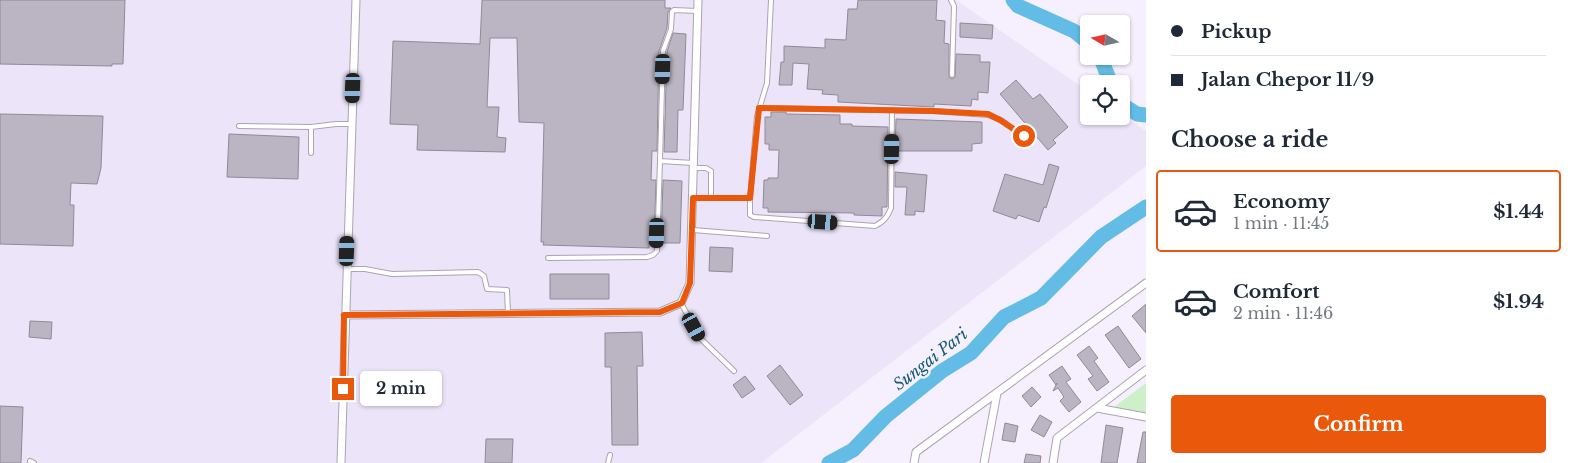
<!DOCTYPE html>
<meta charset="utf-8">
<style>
:root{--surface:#fff;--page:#f6f6f7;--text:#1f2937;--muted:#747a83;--line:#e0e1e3;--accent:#ea580c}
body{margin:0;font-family:"Libre Baskerville",serif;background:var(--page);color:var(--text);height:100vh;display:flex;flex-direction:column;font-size:19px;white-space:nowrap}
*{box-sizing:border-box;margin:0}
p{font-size:16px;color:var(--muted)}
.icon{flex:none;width:28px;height:28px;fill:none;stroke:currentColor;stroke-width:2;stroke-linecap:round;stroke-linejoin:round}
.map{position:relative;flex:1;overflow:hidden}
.panel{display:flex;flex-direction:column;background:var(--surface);width:425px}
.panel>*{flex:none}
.top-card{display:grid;align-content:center;height:110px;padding:0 25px;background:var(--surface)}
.needle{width:32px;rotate:279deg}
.buttons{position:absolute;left:1080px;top:15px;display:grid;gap:10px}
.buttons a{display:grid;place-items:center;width:50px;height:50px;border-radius:5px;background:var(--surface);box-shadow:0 1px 4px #0004;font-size:25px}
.end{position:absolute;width:22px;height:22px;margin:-11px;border:6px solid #ea580c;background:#fff;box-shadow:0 0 0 2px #fff}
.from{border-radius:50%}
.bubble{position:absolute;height:35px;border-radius:5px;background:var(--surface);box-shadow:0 1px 4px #0004;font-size:16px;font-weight:700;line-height:35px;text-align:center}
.car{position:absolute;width:15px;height:30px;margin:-15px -8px;border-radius:6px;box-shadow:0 0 4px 1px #0007;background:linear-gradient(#222 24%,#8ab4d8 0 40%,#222 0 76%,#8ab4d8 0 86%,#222 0)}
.top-card b{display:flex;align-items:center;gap:18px;height:48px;font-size:19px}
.top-card b+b{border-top:1px solid var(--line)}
.top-card i{width:12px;height:12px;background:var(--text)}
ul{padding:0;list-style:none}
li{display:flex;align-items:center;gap:15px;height:82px;margin:0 10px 8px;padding:0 15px;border:2px solid transparent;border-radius:5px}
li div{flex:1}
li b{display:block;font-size:19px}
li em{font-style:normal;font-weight:700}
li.selected{border-color:var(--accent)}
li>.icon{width:45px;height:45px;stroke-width:1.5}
h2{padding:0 25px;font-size:22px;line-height:60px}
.cta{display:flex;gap:10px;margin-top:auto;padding:10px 25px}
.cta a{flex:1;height:58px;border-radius:5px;background:var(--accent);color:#fff;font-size:20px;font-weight:700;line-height:58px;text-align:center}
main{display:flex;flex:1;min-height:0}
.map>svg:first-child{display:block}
.industrial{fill:#ece4f9}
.green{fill:#cef0c8}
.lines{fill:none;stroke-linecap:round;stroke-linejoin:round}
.river{stroke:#62bce5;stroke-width:15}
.building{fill:#bbb4c2;stroke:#908a96}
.lane-casing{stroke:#aba4b1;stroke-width:6}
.street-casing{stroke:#aba4b1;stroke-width:9}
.lane{stroke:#fff;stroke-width:4}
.street{stroke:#fff;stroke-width:7}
.route{stroke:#ea580c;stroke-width:6}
.labels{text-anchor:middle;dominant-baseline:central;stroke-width:5;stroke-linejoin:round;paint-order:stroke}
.water-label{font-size:16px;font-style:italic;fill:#135b77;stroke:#f6effd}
</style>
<main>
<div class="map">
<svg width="1146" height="463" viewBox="0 0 1146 463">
<rect width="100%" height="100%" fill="#f6effd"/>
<path class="industrial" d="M0,0H956L1089,92V116H1121V114L1146,131V166L761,463H0Z"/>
<path class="green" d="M1146,383V413L1114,407Z"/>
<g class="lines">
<path class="river" d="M1013,0L1018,6L1074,31L1089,43
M1100,56L1111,84
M1121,104L1137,114L1146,115
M829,463L853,450L886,416L942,371L971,353L1004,317L1041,298L1101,237L1146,207"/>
</g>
<path class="building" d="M0,0H125L123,64H112V66L0,64Z
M482,0H665V8H671L668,12L667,28L659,51L657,151H652L651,180H656L654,243H649V248L543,245L544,242H541L544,123L519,122L517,38H490L487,107H499L497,137L506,138L505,152L417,150L418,125L390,124L393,41L480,44Z
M858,0H937L936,20L945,21L944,43L949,44V77L952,79L955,77L956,54L980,55V62H990L988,93L978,92V100L972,99L971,106L934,104V107L838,102V95L822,94L823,90L807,89L809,64L793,63L792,85H779L781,62H784V46L825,48V39L846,40L848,9H857Z
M960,23L993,25L992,39L960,37Z
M673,33L686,34L683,110H678L677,152H664L667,52Z
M1016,80L1033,99L1040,94L1068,127L1053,140L1056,143L1048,150L1000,94Z
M771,112H786V114L840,115V124H852V126L888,127L887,207H882V216L854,215V213L768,212V208H763L764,180H768V178H778L779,150H769V144H765V117H771Z
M0,114L103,116L101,168L97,184L71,183L70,205H74L73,246L0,244Z
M896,119L982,122V143L972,144V151H895Z
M229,134L299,137L298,179L227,177Z
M1049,164L1059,167L1046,208L1044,207L1039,222L1018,215L1016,219L993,211L1005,174L1043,185Z
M895,172L927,175L924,212L915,211V215H905L907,187H895Z
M663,180L682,181L680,243H661Z
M710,247L733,248L732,272L709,271Z
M550,274H609V299H550Z
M1146,304V333L1132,316Z
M30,321L52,322L51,339L29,337Z
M1118,326L1141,359L1129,368L1105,335Z
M642,332L643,366H637L638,445H612L611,367H605V333Z
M1089,346L1098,358L1094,361L1109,382L1097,391L1088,379L1093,376L1077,355Z
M780,365L803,395L790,405L767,376Z
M1062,366L1071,379L1066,382L1081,402L1069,412L1060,401L1064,397L1058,388L1053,391L1057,383L1056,385L1049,375Z
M745,376L755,389L742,398L733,385Z
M1032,387L1041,397L1031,407L1022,396Z
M0,406L23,407L21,463H0Z
M1040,415L1052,422L1044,437L1031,430Z
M1005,423L1018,426L1015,442L1002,440Z
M1106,425L1123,428L1117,463H1101Z
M1143,432H1146V463H1137Z
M486,439H513L512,463H485Z
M1026,454L1041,456L1040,463H1024Z"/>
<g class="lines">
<g class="lane-casing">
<path id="lane" d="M951,0L954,6L952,75
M759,108L933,111L988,115L1001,120L1024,137
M239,126L311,127L336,124H351
M311,127V153
M693,163L660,161L663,51L671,29L672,12L674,10L697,11
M693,198H711V171L706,168H694
M711,198H750L757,116L767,83L771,0
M750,198V215L754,217L875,226C884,221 887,218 891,208L892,110
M693,230L767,236
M548,258L647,257L653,255L657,251L660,161
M347,269H365L392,274L478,272L484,276L487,289L507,290L508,313
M681,303L700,338L734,371
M30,461L34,463
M608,463L610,455"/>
</g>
<g class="street-casing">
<path id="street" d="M345,315L660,312L681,303L690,283L698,0
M1097,408L1146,417
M341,463L356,0
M914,463L916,452L1146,283
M984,463L997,393
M1053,463L1057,438L1146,370"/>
</g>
<use href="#lane" class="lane"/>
<use href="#street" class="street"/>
</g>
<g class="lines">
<path class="route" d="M343,389L344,315L660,312L682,303L690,283L693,198H750L759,108L933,111L988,114L1000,120L1024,136"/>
</g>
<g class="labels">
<g class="water-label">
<text transform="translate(930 359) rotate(-38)">Sungai Pari</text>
</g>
</g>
</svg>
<div class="buttons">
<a><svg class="needle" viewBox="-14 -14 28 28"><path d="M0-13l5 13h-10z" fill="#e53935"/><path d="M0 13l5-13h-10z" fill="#747a83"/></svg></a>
<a><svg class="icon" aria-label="locate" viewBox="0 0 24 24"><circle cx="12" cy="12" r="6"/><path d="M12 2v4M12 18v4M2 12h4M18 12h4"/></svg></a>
</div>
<i class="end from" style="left:1024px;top:136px"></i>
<i class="end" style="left:343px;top:389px"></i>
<div class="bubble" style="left:360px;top:371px;width:82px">2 min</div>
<i class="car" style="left:663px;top:69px;rotate:182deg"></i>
<i class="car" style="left:353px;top:88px;rotate:182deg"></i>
<i class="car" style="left:892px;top:149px;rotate:1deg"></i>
<i class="car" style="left:823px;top:222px;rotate:94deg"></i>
<i class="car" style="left:657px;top:233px;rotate:182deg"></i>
<i class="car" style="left:347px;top:251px;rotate:2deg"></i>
<i class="car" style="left:694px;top:327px;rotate:151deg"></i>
</div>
<section class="panel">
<div class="top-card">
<b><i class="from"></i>Pickup</b>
<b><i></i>Jalan Chepor 11/9</b>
</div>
<h2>Choose a ride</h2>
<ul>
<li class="selected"><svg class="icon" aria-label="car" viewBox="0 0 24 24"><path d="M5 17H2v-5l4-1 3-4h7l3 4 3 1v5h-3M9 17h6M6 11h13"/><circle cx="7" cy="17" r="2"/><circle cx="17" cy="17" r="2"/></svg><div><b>Economy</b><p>1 min · 11:45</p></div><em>$1.44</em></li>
<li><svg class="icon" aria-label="car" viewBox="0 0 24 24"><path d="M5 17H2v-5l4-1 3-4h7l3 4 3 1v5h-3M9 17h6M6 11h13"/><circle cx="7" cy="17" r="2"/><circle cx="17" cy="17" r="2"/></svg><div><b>Comfort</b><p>2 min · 11:46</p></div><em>$1.94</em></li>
</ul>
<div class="cta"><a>Confirm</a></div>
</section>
</main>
